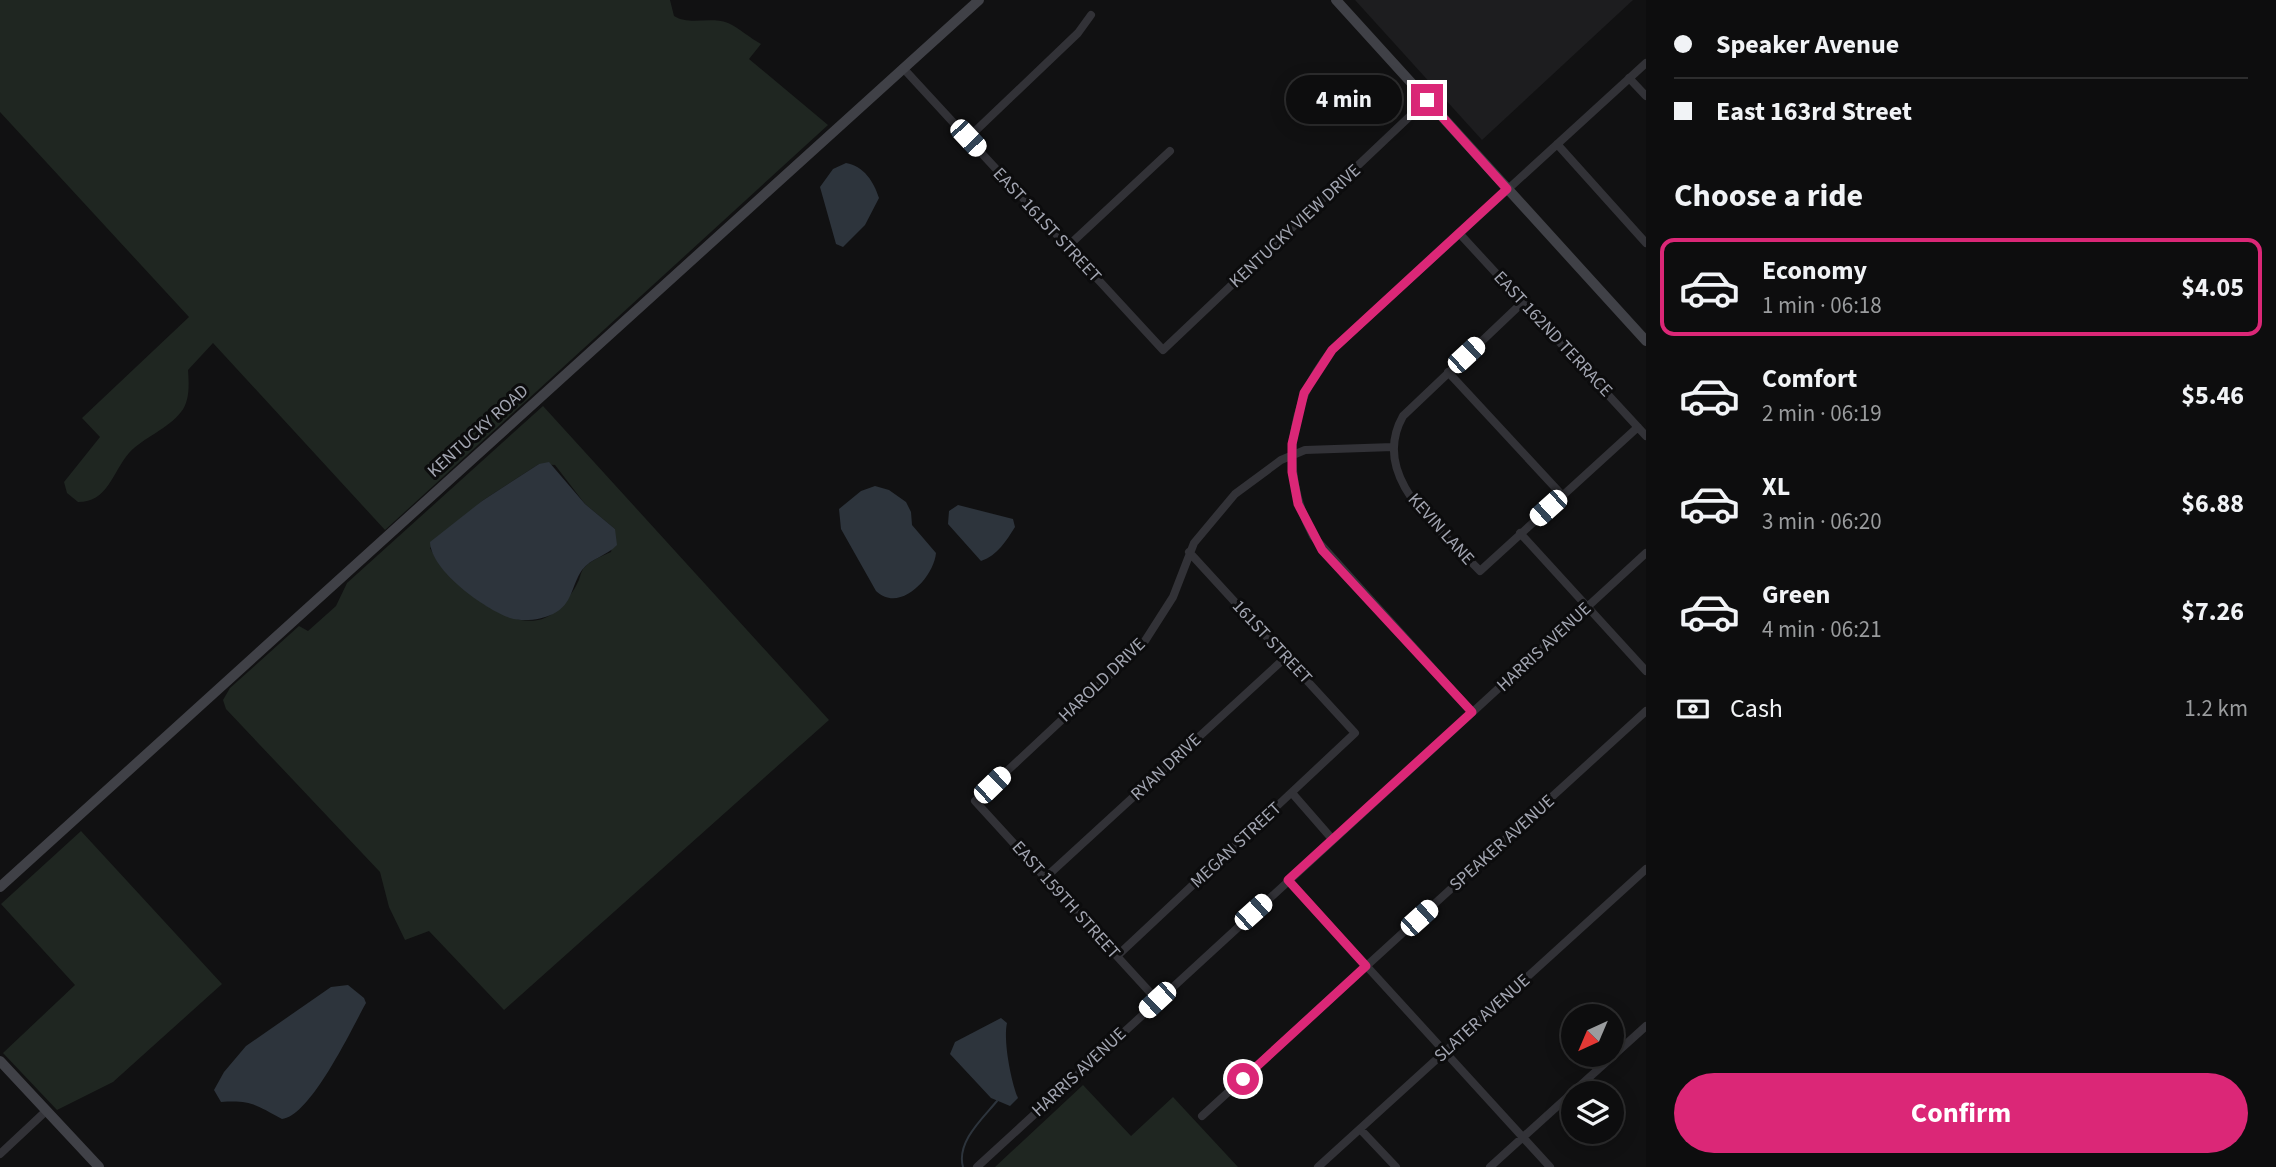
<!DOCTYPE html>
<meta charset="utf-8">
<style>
:root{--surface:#0d0d0e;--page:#1b1b1c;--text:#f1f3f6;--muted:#9a9c9e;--line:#2d2d2e;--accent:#db2777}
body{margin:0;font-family:"Source Sans 3",sans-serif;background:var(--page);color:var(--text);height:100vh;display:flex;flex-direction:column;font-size:26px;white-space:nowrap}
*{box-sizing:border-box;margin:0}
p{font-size:23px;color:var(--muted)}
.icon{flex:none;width:38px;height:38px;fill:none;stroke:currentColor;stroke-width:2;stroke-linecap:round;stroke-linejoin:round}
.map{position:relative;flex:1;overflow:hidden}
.details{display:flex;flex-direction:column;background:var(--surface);width:630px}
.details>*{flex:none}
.banner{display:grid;align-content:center;height:154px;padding:0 28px;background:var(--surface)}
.needle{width:46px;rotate:224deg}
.fabs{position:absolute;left:1561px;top:1004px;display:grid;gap:14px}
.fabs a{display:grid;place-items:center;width:63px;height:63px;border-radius:50%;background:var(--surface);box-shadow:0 4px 18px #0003,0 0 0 2px var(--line);font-size:35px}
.end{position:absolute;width:32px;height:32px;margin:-16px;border:9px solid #db2777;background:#fff;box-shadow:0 0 0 4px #fff}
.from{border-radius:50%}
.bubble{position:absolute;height:49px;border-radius:24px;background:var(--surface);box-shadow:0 4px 18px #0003,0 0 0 2px var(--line);font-size:23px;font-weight:700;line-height:49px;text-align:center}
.car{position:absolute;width:21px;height:42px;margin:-21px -10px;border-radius:9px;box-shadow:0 0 5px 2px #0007;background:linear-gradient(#fff 24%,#345 0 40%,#fff 0 76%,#345 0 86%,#fff 0)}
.banner b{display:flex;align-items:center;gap:24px;height:66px;font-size:26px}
.banner b+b{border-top:2px solid var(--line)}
.banner i{width:18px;height:18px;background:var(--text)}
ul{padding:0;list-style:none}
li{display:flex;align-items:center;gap:21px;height:98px;margin:0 14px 10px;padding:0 14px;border:4px solid transparent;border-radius:14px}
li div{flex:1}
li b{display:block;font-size:26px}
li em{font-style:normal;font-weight:700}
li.selected{border-color:var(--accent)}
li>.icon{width:63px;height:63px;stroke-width:1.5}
h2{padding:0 28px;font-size:32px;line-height:84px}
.pay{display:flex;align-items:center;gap:18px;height:77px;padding:0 28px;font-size:26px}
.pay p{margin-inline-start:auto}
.primary-button{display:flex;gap:14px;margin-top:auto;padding:14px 28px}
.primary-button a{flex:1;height:80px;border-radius:42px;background:var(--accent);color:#fff;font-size:28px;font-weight:700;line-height:80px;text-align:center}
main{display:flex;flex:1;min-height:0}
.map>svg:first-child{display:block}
.built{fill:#1d1d1f}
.green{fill:#1f2621;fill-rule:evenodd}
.water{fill:#2d343c}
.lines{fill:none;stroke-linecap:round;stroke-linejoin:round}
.stream{stroke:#2d343c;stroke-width:2}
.street{stroke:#323237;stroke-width:8}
.secondary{stroke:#404147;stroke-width:10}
.route{stroke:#db2777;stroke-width:9}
.labels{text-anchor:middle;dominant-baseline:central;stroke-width:6;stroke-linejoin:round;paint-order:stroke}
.street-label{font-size:18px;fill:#a3a6b2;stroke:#0c0c0d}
</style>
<main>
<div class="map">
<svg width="1646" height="1167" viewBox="0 0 1646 1167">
<rect width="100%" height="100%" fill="#111112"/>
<path class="built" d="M1355,0H1633L1482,140Z"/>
<path class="green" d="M0,0H670L674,16C690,26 709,16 728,23C739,28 750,38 761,44L749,59L828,125L385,530L213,343L188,370C189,384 190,401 181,412C168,429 144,437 129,453C112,473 108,502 78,502L67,493L64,482L100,437L82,418L189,317L0,112Z
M543,406L829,720L504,1010L429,931L405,940L389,907L380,872L226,709L223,700L230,688L299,626L308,631L336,606L347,583ZM539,464L555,465L585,504L615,529L611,552C602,556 589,561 583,569C580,574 580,579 577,584C573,593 561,607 553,613C517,643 445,579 430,548L482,501Z
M81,831L222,984L113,1082L57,1110L3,1053L75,985L1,904Z
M1083,1085L1131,1136L1173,1097L1238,1167H995Z"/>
<path class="water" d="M846,163C864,166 874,182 879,198L865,225L843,247L836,244L820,187L833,169Z
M549,462L585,504L615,529L617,545C607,556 591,558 582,570C571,586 573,604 553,614C541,620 523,622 510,618C485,609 431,571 430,542L482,501L539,464Z
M875,486L889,490L906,502L911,512L912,525L936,553C934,577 900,614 876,591L841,529L839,509L861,491Z
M958,505L1013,519L1015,527C1006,541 998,555 981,561L948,524L949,511Z
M348,985L364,998L366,1003C352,1028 311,1116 282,1119C255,1105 252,1100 221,1102L214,1090L224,1072L246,1046L331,987Z
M1001,1018L1007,1023C1003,1040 1011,1082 1018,1098L1010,1106L991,1098L950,1054L955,1042Z"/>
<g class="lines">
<path class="stream" d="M963,1167C956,1142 983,1118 997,1101"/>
<path class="street" d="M903,68L1163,350L1427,100
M1629,78L1646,96
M968,138L1078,33L1091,15
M1557,144L1646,243
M1459,233L1646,436
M1067,247L1170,151
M1523,302L1403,416C1368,478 1441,529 1480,571L1638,427
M1448,372L1562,495
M1520,533L1646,671
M1472,712L1313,536C1280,473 1287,405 1332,350L1646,63
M1292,793L1333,840
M1046,877L1286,657
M1288,880L1550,1167
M1117,956L1355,733L1189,552
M1157,1000L975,801L1143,644L1173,597L1194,543L1235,494L1281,460L1305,450L1393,447
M1202,1116L1646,711
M1360,1129L1396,1167
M0,1154L46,1111
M977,1167L1646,553
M1318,1167L1646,869
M1490,1167L1646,1026"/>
<path class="secondary" d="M1336,0L1646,341
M0,887L979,0
M0,1061L99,1167"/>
</g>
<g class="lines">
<path class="route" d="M1243,1079L1366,966L1288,880L1472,712L1322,550L1298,504L1292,472V444L1304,393L1332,350L1507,189L1427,100"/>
</g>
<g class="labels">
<g class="street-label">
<text transform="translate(1047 225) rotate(47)">EAST 161ST STREET</text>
<text transform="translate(1295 226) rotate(-43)">KENTUCKY VIEW DRIVE</text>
<text transform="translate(1553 334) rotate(47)">EAST 162ND TERRACE</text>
<text transform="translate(478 431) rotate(-42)">KENTUCKY ROAD</text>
<text transform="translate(1441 529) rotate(48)">KEVIN LANE</text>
<text transform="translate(1272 642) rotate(47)">161ST STREET</text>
<text transform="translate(1544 647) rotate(-43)">HARRIS AVENUE</text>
<text transform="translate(1102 680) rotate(-44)">HAROLD DRIVE</text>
<text transform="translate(1166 767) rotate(-43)">RYAN DRIVE</text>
<text transform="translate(1502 843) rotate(-42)">SPEAKER AVENUE</text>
<text transform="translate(1236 845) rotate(-43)">MEGAN STREET</text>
<text transform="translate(1066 900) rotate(48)">EAST 159TH STREET</text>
<text transform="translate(1482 1018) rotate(-42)">SLATER AVENUE</text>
<text transform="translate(1079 1072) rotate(-43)">HARRIS AVENUE</text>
</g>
</g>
</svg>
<div class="fabs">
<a><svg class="needle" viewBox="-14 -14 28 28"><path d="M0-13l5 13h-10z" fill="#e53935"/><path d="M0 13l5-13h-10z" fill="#9a9c9e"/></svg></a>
<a><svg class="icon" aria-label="layers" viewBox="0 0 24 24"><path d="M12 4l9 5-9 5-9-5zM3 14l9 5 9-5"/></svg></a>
</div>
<i class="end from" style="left:1243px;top:1079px"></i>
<i class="end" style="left:1427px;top:100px"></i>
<div class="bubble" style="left:1286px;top:75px;width:116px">4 min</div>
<i class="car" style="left:968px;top:138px;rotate:137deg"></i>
<i class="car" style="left:1466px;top:355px;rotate:47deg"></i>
<i class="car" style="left:1548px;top:508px;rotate:228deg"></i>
<i class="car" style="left:992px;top:785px;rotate:46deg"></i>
<i class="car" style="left:1253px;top:912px;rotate:48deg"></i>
<i class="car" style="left:1419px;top:918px;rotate:48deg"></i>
<i class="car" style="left:1157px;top:1000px;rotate:227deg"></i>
</div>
<section class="details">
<div class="banner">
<b><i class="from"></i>Speaker Avenue</b>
<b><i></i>East 163rd Street</b>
</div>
<h2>Choose a ride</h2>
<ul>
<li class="selected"><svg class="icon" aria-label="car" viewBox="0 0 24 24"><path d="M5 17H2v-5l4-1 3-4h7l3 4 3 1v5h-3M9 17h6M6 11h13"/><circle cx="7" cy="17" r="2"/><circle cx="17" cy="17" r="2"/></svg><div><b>Economy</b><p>1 min · 06:18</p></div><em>$4.05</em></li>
<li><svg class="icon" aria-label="car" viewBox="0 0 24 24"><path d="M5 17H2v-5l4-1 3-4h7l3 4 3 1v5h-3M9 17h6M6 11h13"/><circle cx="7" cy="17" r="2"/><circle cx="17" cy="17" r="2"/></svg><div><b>Comfort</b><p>2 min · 06:19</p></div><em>$5.46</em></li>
<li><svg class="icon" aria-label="car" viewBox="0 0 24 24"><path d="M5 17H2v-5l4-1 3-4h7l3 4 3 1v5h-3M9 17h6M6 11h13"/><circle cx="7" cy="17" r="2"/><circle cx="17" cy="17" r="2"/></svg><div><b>XL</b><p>3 min · 06:20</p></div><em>$6.88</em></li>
<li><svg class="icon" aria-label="car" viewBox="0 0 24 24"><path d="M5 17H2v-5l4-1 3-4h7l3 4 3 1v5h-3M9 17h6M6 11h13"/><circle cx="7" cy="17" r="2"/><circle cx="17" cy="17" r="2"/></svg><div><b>Green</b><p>4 min · 06:21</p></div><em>$7.26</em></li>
</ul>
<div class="pay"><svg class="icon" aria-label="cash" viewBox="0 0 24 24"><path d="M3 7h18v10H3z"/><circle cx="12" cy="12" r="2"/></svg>Cash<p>1.2 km</p></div>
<div class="primary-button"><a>Confirm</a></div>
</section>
</main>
